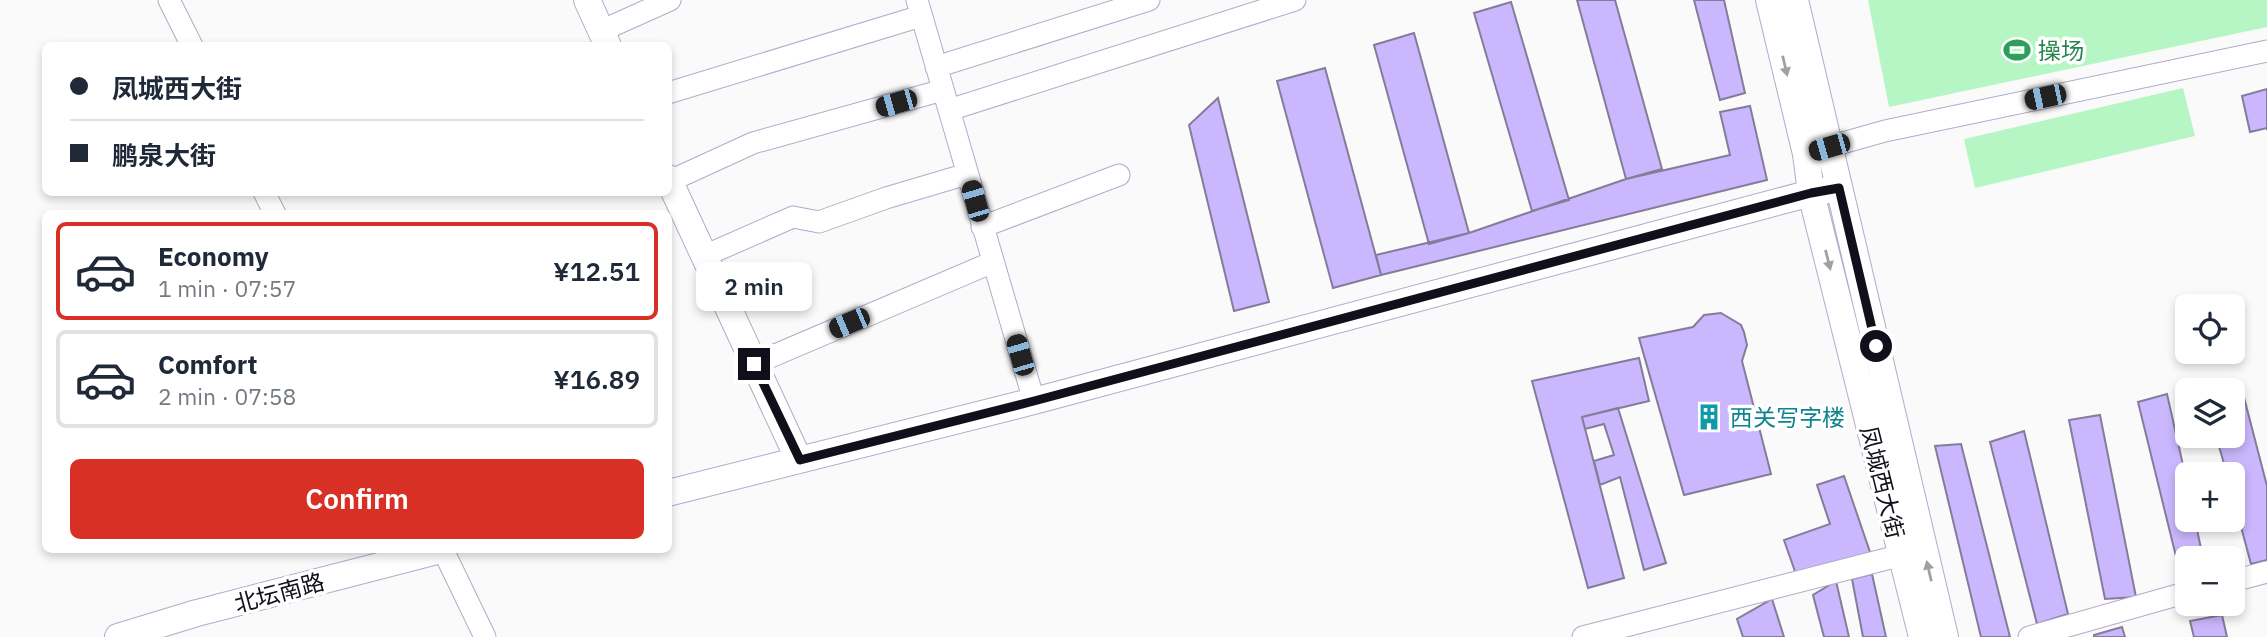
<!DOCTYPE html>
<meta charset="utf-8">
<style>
:root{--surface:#fff;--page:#f2f2f3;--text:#1f2937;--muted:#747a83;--line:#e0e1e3;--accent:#d93025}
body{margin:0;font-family:"IBM Plex Sans","Noto Sans SC",sans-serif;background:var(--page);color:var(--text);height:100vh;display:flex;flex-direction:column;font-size:26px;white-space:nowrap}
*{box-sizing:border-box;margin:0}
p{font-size:23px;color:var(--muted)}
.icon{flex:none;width:38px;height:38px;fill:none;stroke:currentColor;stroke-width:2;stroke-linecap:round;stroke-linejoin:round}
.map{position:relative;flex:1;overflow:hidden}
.drawer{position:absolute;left:42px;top:210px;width:630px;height:343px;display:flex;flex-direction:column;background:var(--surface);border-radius:10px;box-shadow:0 4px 10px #0003}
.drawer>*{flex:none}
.hud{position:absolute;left:42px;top:42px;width:630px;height:154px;border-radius:10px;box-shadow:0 4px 10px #0003;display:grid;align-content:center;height:154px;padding:0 28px;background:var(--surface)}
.buttons{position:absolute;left:2175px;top:294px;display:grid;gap:14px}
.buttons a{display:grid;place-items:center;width:70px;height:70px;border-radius:10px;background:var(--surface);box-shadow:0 4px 10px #0003;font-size:35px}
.end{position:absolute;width:32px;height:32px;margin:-16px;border:9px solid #120f1a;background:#fff;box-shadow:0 0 0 4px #fff}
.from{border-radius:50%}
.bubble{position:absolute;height:49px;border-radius:10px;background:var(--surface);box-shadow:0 4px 10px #0003;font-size:23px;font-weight:600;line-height:49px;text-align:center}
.car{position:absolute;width:21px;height:42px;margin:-21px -10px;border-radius:9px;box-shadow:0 0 5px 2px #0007;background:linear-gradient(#222 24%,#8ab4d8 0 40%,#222 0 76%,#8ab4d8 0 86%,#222 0)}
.hud b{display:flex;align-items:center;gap:24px;height:66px;font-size:26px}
.hud b+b{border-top:2px solid var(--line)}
.hud i{width:18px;height:18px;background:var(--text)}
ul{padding:12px 0 0;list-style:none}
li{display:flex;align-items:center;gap:21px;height:98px;margin:0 14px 10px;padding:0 14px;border:4px solid var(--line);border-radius:10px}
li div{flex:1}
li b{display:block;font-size:26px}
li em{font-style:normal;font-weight:600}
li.current{border-color:var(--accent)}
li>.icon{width:63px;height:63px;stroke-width:1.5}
.action{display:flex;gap:14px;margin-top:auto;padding:14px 28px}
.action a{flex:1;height:80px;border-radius:10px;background:var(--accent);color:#fff;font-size:28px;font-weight:600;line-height:80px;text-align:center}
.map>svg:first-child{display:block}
.green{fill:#b6f6c4}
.building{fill:#cab7fd;stroke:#847c9a;stroke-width:2}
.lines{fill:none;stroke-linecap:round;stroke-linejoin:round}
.minor-casing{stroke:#b2aaca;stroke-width:23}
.major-casing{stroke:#b2aaca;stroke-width:28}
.minor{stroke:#fff;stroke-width:21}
.major{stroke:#fff;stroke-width:26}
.oneway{fill:#a09fa3}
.route{stroke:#120f1a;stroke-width:9}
.labels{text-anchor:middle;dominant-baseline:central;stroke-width:7;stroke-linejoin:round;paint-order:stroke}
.leisure-label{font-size:23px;fill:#27864d;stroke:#fff;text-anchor:start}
.culture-label{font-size:23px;fill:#0d838f;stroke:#fff;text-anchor:start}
.street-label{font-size:23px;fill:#120f1a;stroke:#fff}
</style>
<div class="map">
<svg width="2267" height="637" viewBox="0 0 2267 637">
<rect width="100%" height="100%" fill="#fafafa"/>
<path class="green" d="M1868,0H2267V27L1889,107Z
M2183,88L2195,136L1975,188L1964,139Z"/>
<path class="building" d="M1577,0H1615L1662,169L1626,179Z
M1694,0H1724L1745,93L1720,100Z
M1511,2L1569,200L1532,211L1474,13Z
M1414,33L1469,233L1429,244L1374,45Z
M1325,68L1381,275L1333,288L1277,81Z
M2267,89V130V128L2250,132L2242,96Z
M1218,98L1269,302L1234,311L1189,125Z
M1750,106L1767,180L1381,275L1376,255L1469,233L1626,179L1730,155L1720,112Z
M1721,313L1741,325L1744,332L1747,345L1742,361L1771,474L1684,495L1639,338L1693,327L1704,315Z
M1639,358L1649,401L1582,417L1624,578L1588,588L1532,381Z
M2240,382L2267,486V560L2251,564L2233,497V474H2227L2216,436H2233V390H2208Z
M2167,394L2188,487V520H2195L2203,558H2188V583L2183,585L2138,402Z
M1618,408L1666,563L1644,570L1620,477L1600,485L1594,461L1614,455L1604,424L1585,429L1582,417Z
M2100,415L2136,597L2105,599L2069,420Z
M2024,431L2068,614L2037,624L1990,442Z
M1961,444L2010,637H1981L1935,446Z
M1844,476L1871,555L1798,580L1784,540L1830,524L1817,485Z
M1872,574L1886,637H1863L1852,579Z
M1836,581L1849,637H1824L1813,595Z
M1772,599L1784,637H1743L1737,619Z
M2222,615L2227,637H2194L2190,621Z
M2122,627L2125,637H2094V635Z"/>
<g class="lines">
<g class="minor-casing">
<path id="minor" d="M169,0L192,46
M917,0L1034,401
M601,31L670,0
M936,67L1149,0
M668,93L921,16
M949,110L1295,0
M1814,151L1885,131L2267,51
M670,181L753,143L943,90
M264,192L275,214
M982,227L1119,175
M704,256L793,217L819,222L886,198L967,174
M754,364L993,262
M443,550L485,637
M2233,581L2267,572
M1583,637L1902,555
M2029,637L2188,592"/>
</g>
<g class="major-casing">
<path id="major" d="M587,0L608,46
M1769,0L1806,154L1811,193L1922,637
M1795,0L1945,637
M668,178L799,460
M668,493L1034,401L1811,193L1839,188
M118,637L197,613L441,550"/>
</g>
<use href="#minor" class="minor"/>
<use href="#major" class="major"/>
</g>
<defs><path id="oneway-solid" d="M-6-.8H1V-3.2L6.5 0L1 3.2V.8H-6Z" transform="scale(1.75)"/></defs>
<g class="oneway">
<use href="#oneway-solid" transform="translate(1785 66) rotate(77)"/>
<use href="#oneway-solid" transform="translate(1828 260) rotate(76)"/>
<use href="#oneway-solid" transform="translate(1929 571) rotate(-103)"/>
</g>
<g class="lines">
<path class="route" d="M754,364L800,460L1034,401L1811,193L1839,188L1876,346"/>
</g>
<defs>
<g id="stadium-bare" transform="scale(2.1)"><path d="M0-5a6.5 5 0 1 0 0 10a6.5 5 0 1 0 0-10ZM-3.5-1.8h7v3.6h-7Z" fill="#2e9e5b" stroke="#fff" stroke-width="2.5" paint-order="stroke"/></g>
<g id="building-bare" transform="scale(2.1)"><path d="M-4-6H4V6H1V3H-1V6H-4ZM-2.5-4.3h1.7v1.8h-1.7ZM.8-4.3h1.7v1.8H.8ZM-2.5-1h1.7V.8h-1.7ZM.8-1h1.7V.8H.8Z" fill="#0f9aa8" stroke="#fff" stroke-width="2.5" paint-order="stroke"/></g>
</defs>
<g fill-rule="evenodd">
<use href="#stadium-bare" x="2017" y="50"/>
<use href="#building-bare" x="1709" y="417"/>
</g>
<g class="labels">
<g class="leisure-label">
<text x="2038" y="50">操场</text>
</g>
<g class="culture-label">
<text x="1730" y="417">西关写字楼</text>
</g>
<g class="street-label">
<text transform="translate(1883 482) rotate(76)">凤城西大街</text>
<text transform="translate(279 592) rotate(-15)">北坛南路</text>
</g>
</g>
</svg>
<div class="buttons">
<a><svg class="icon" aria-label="locate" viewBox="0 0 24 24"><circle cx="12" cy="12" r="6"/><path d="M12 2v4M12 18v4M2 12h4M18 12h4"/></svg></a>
<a><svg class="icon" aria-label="layers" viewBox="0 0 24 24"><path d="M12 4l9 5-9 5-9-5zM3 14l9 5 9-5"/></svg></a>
<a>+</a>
<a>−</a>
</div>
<i class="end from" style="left:1876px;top:346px"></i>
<i class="end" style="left:754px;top:364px"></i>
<div class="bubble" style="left:696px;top:262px;width:116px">2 min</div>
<i class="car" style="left:2045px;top:97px;rotate:258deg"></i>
<i class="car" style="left:896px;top:103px;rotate:254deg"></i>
<i class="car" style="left:1829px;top:147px;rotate:254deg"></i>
<i class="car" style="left:975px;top:201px;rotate:344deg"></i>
<i class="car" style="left:849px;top:323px;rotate:247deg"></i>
<i class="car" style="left:1020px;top:355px;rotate:344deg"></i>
<div class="hud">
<b><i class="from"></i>凤城西大街</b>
<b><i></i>鹏泉大街</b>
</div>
<section class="drawer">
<ul>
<li class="current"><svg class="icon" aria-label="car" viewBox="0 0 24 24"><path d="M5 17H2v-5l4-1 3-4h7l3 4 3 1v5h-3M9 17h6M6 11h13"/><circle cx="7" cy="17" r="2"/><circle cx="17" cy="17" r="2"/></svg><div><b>Economy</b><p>1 min · 07:57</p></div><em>¥12.51</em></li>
<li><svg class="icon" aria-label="car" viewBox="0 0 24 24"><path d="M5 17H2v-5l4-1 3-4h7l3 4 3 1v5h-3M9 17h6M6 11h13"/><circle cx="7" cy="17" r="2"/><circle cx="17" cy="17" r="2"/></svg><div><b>Comfort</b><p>2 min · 07:58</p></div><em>¥16.89</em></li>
</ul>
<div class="action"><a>Confirm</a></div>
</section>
</div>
